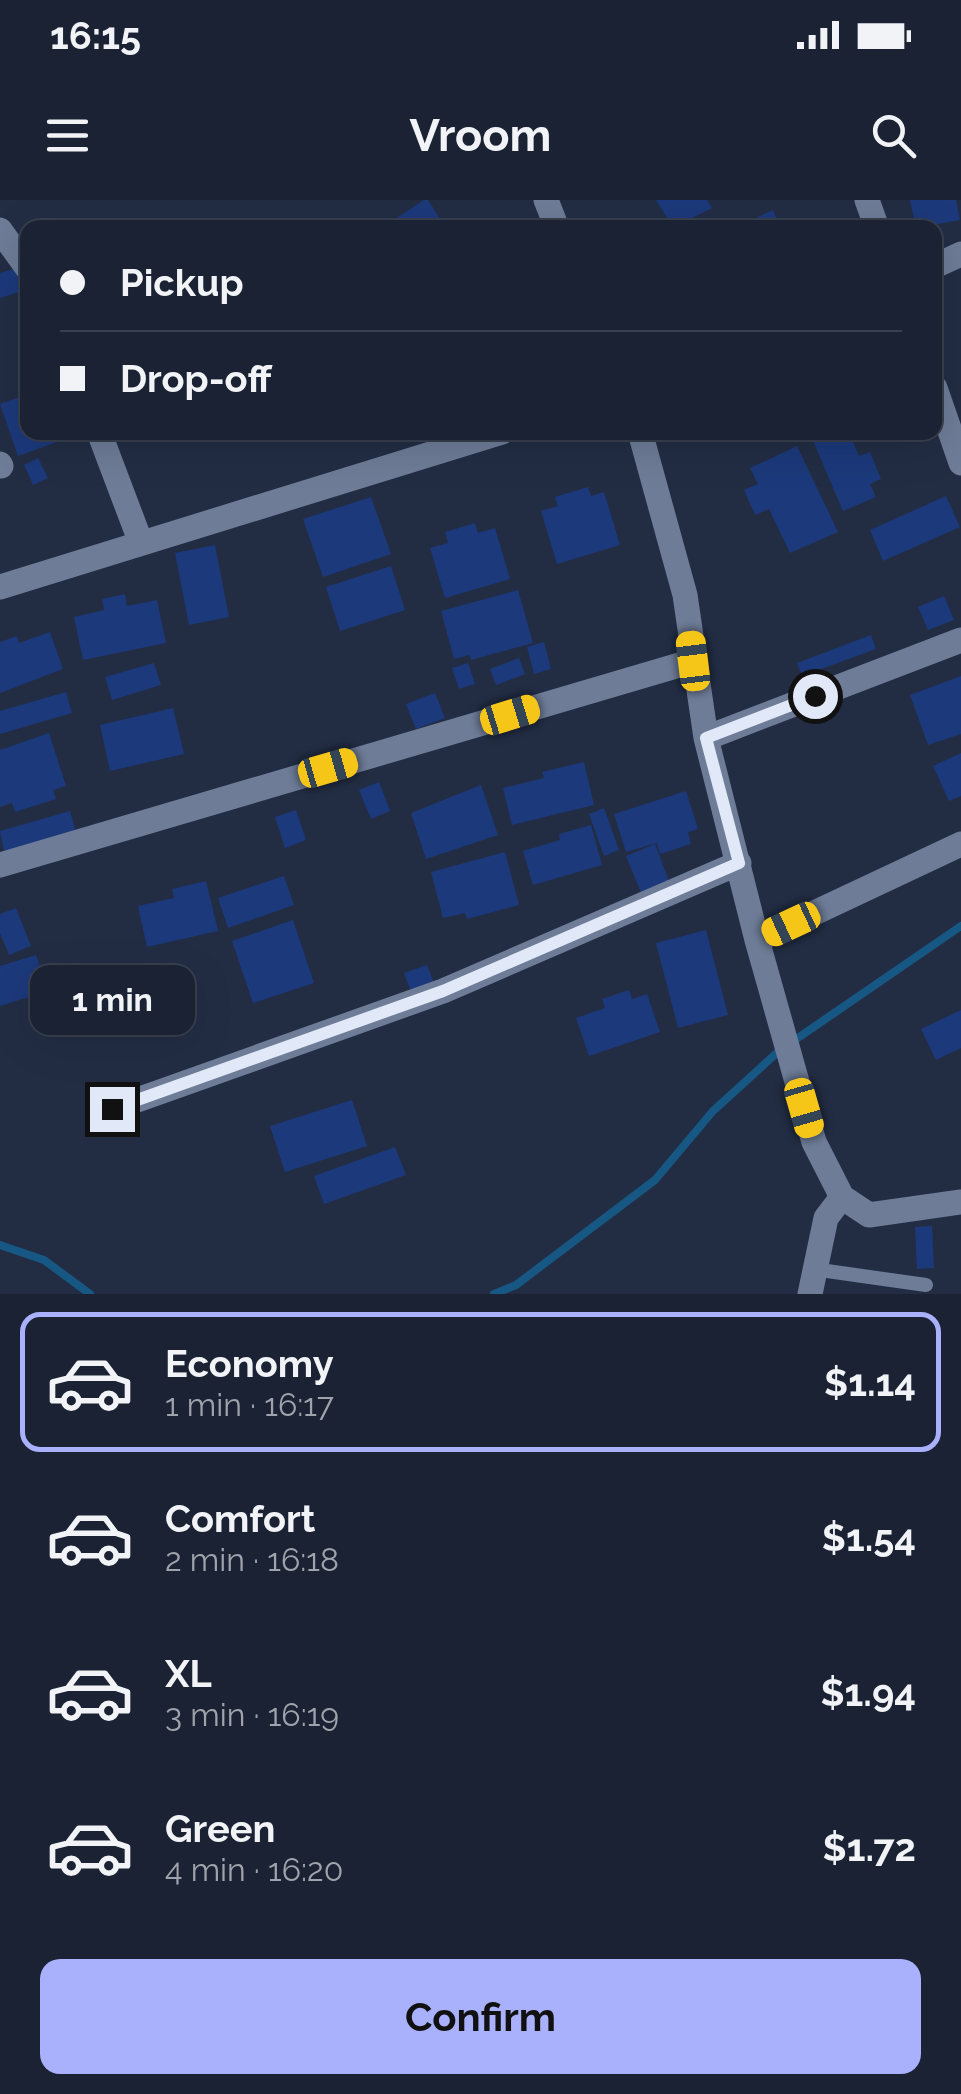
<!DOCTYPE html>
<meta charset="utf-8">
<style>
:root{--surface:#1a2233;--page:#232a3b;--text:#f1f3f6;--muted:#9fa4ac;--line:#383f4e;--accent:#a9b0fc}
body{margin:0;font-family:Raleway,sans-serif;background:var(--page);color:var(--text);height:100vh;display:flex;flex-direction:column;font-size:38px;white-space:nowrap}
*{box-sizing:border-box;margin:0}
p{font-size:32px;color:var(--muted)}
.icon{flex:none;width:55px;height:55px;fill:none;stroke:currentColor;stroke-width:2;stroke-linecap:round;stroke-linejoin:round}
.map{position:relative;height:1094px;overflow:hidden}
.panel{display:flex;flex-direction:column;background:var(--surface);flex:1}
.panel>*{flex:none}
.guide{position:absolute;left:20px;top:20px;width:922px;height:220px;border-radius:20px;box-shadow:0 10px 40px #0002,0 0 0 2px var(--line);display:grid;align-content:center;height:220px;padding:0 40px;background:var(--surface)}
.end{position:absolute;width:45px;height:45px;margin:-22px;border:12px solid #e1e9f8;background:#111;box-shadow:0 0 0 5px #111}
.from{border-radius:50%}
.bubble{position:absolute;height:70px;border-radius:20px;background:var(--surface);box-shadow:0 10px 40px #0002,0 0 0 2px var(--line);font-size:32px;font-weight:700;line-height:70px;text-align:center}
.car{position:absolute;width:30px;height:60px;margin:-30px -15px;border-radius:12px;box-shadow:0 0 8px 2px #0007;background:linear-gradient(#f5c518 24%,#345 0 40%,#f5c518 0 76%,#345 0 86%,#f5c518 0)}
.guide b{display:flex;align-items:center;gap:35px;height:95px;font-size:38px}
.guide b+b{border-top:2px solid var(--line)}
.guide i{width:25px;height:25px;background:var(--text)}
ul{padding:18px 0 0;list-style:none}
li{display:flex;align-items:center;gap:30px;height:140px;margin:0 20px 15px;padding:0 20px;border:5px solid transparent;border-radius:20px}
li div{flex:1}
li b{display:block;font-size:38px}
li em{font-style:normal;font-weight:700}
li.on{border-color:var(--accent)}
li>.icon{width:90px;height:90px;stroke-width:1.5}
.button{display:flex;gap:20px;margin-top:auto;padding:20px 40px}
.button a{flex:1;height:115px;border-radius:20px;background:var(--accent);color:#111;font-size:40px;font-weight:700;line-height:115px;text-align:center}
.status{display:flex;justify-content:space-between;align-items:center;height:70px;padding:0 50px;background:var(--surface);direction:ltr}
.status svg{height:28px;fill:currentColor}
header{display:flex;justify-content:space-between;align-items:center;height:130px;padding:0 40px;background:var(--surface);font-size:45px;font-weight:700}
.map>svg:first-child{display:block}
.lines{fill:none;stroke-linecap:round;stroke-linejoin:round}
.stream{stroke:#165883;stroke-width:8}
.building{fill:#1c397b}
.lane{stroke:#6e7c97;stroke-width:14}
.street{stroke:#6e7c97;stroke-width:25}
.route{stroke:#e1e9f8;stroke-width:12}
</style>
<div class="status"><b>16:15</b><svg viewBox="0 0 49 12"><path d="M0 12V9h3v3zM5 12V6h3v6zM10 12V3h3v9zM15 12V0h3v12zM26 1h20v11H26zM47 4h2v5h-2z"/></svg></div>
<header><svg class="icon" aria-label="menu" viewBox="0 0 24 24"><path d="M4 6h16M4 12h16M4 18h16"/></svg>Vroom<svg class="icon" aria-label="search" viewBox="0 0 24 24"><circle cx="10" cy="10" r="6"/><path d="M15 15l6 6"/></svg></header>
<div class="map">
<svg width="961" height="1094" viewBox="0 0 961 1094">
<rect width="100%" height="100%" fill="#222d44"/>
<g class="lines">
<path class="stream" d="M792,842L961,726
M0,1045L44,1060L90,1094
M494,1094L516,1085L655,980L713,911L780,850"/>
</g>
<path class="building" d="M424,0H428L446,28H381Z
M656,0H707L712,8L673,28Z
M910,0H956L960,20L916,28Z
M773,10L779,23L786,20L789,28H734Z
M20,67L26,90L0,98V73Z
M28,194V232L82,233L18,256L0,204Z
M835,232H849L859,256L870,252L881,279L870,284L876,297L843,311L813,241Z
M797,246L838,332L790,353L769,309L755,315L744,290L758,284L750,268Z
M38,258L48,278L33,285L24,265Z
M588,287L591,296L604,292L620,345L557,364L541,311L558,306L555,297Z
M946,296L960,327L883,361L870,330Z
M371,297L391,354L323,377L303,319Z
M475,323L478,333L495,328L510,379L445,398L430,348L448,343L445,332Z
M215,345L229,417L189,425L175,353Z
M391,366L405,410L340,431L326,387Z
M518,390L533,443L471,460L470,455L454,459L441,411Z
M125,394L127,406L157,400L166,443L83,460L74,417L104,410L102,399Z
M944,396L954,420L928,430L918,407Z
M50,432L63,469L0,493V442L17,436L19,443Z
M871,435L876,449L802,476L797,463Z
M544,442L551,469L534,474L527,447Z
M519,458L525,474L496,485L490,469Z
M154,463L161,485L112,500L105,477Z
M468,463L475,484L459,489L452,468Z
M961,476V534L928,545L910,495Z
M66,492L72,513L0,534V511Z
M435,493L445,518L416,529L406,504Z
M173,508L184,554L110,571L100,525Z
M49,533L66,586L53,590L56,599L15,612L12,603L0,607V550Z
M961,553V596L949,601L933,566Z
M584,562L594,605L512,625L503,588L544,578L542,572Z
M379,582L390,611L371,619L359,590Z
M481,585L498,635L426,659L411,613Z
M686,591L698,629L688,632L691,644L660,654L657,643L626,652L614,614Z
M604,608L619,650L604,656L589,614Z
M296,610L306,640L285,648L275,617Z
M70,611L77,636L5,657L0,631Z
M591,625L602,665L533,685L523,651L560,640L559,634Z
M655,644L672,689L644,700L626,656Z
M505,652L519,705L467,719L465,713L443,718L431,672Z
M284,676L294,705L228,728L218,698Z
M206,681L218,731L147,747L138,706L174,698L172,689Z
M16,708L31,746L9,755L0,733V714Z
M293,720L314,783L253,803L232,741Z
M706,730L728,815L678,828L656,743Z
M36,755L48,791L0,806V766Z
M427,765L434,783L411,792L404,773Z
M130,775L142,816L74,836L62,796Z
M629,790L632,799L647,794L660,832L589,856L576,818L605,808L602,799Z
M961,810V848L936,860L921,829Z
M352,900L367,946L285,972L270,926Z
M395,947L406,975L324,1004L314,976Z
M932,1026L934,1068L917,1069L915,1027Z"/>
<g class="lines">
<path class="lane" d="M813,1069L926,1085"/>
<path class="street" d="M546,0L557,28
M867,0L877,28
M0,30L28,69
M935,66L961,54
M935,188L961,263
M99,232L141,343
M640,232L685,395L706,538L757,740L814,942L842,997L869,1015L961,1002
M0,264L1,266
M0,387L502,232
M706,538L961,440
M0,665L693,461
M757,740L961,644
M112,909L443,791L739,663
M810,1094L826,1018L842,997"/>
</g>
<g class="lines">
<path class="route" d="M112,909L443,791L739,663L706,538L815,496"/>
</g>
</svg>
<i class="end from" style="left:815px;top:496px"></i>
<i class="end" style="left:112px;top:909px"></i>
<div class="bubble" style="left:30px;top:765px;width:165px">1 min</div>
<i class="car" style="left:693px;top:461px;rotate:353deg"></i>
<i class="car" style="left:510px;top:515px;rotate:73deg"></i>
<i class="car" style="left:328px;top:568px;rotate:74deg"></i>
<i class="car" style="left:791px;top:724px;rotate:245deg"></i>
<i class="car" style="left:804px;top:908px;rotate:164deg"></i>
<div class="guide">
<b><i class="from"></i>Pickup</b>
<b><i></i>Drop-off</b>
</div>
</div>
<section class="panel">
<ul>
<li class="on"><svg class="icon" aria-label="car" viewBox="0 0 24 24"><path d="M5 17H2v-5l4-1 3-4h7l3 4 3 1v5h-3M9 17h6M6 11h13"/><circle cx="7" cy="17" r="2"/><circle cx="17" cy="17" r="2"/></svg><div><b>Economy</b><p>1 min · 16:17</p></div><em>$1.14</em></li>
<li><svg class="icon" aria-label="car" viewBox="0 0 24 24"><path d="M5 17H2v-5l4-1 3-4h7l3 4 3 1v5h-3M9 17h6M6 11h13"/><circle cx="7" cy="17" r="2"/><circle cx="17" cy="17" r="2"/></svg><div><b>Comfort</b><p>2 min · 16:18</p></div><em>$1.54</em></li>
<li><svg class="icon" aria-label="car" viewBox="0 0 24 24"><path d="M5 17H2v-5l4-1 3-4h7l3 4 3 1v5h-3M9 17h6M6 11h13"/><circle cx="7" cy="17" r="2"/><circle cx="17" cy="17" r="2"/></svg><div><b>XL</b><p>3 min · 16:19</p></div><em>$1.94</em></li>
<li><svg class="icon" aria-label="car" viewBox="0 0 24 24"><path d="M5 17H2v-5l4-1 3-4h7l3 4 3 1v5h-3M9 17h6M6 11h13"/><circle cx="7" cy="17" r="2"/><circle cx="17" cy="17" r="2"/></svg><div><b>Green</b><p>4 min · 16:20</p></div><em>$1.72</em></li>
</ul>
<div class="button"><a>Confirm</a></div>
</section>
